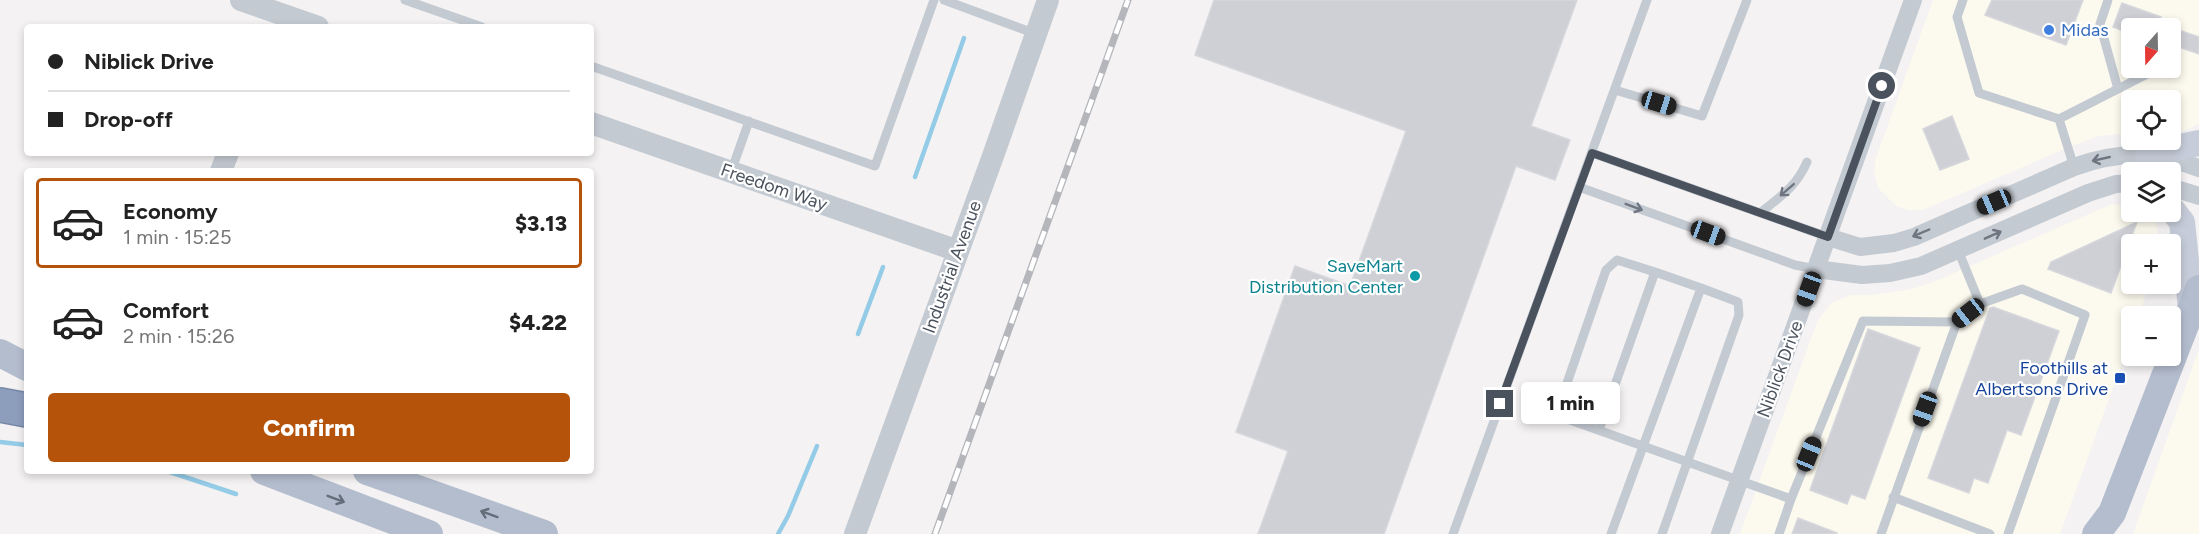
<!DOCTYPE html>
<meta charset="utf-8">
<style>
:root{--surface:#fff;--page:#f2f2f2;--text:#222;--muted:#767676;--line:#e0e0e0;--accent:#b45309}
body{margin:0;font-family:Figtree,sans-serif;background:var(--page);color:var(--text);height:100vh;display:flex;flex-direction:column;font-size:22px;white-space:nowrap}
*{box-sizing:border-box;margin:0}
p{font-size:20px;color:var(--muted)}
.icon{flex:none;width:33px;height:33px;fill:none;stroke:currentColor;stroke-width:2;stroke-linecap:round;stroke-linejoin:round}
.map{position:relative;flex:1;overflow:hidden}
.sheet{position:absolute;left:24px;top:168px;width:570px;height:306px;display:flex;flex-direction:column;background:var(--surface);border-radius:6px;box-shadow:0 3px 9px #0003}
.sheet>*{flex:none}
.guide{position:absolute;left:24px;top:24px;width:570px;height:132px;border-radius:6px;box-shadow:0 3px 9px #0003;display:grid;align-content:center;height:132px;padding:0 24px;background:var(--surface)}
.needle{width:39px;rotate:200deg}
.buttons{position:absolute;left:2121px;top:18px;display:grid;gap:12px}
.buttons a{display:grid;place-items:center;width:60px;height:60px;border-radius:6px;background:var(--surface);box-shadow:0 3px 9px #0003;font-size:30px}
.end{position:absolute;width:27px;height:27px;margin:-14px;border:8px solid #4a525e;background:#fff;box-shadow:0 0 0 3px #fff}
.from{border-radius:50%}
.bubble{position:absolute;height:42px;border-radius:6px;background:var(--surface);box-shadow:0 3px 9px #0003;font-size:20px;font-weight:800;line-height:42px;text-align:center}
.car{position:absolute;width:18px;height:36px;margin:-18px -9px;border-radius:8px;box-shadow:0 0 4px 2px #0007;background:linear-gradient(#222 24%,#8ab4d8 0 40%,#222 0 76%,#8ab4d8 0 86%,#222 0)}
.guide b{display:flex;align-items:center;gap:21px;height:57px;font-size:22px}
.guide b+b{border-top:2px solid var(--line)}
.guide i{width:15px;height:15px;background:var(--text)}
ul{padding:10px 0 0;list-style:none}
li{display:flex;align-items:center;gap:18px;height:90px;margin:0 12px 9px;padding:0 12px;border:3px solid transparent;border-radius:6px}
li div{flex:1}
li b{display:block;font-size:22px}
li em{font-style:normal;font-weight:800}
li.on{border-color:var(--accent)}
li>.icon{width:54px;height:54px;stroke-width:1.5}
.button{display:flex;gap:12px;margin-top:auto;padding:12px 24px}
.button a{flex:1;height:69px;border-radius:6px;background:var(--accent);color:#fff;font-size:24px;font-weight:800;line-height:69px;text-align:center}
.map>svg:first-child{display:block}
.commercial{fill:#fcfaee;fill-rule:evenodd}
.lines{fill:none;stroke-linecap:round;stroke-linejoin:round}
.stream{stroke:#94cbe7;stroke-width:4.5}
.building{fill:#cfd0d6;stroke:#d6d7dc;stroke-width:1.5}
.motorway-casing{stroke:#7889a8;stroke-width:36}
.service{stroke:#c4cad2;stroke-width:9}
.minor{stroke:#c4cad2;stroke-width:18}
.tertiary{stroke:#c4cad2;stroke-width:22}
.secondary{stroke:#c6ccd9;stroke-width:26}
.primary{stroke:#b4bdce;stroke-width:28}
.motorway{stroke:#8d9ebd;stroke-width:33}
.rail-casing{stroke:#b4b6bb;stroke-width:7}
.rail{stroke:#fff;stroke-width:4.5;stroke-dasharray:14;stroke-linecap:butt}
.oneway{stroke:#6f7681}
.oneway2{stroke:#646d7a}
.route{stroke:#4a525e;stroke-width:8}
.shop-dot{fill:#3f7fe0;stroke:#fff;stroke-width:2}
.culture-dot{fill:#0f9aa8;stroke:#fff;stroke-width:2}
.transit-dot{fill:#1a4fb4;stroke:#fff;stroke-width:2}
.labels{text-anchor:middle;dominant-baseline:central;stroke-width:4.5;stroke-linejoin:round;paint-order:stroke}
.shop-label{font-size:18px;fill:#366cbe;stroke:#fff;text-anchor:start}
.street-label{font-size:18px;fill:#4a525e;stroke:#fff}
.culture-label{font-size:18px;fill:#0d838f;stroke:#fff;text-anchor:end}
.transit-label{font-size:18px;fill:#164399;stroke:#fff;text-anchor:end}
</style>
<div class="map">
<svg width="2199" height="534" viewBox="0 0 2199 534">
<rect width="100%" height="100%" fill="#f4f2f2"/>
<path class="commercial" d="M1933,0H2199V124L2181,132L2171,133L2170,100H2132L2131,133L2099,136L2074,145L1923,210H1908L1896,206L1878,188L1874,172L1876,158ZM2132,28H2170V68H2132Z
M2112,204L2131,206L2132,212H2153L2160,241L2159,244H2132V284H2149L2139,316H2132L2131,338L2060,534H1740L1817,322L1831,303L1851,295H1873L1912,289L1938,280Z
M2199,349V534H2133Z"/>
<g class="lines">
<path class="stream" d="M915,177L964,38
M858,334L883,267
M0,442L27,445
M167,471L236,494
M778,534L788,516L817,446"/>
</g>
<path class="building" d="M1214,0H1577L1531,126L1570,140L1555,180L1516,166L1384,534H1258L1288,451L1236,432L1295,266L1350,286L1406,131L1195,55Z
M1992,0H2083L2066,45L1985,15Z
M2122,3L2161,17L2157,28H2132V34L2113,27Z
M2170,27L2199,37V54L2170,44Z
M1952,116L1969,159L1940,170L1923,129Z
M2137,222L2111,293L2048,269L2051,262Z
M1993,307L2059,331L2021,435L2007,430L1988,483L1974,478L1969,493L1928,478L1990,308Z
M1868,329L1920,348L1865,499L1851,494L1847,504L1810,490Z
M1798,518L1837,533V534H1792Z"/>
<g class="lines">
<g class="motorway-casing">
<path id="motorway" d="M0,405L27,410"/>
</g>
<path class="service" d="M405,0L482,27
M944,0L1036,34
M1963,0L1957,17L1979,93L2059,119L2159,68
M2108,0L2100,24L2118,89
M2170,62H2171
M591,66L875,166L934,0
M1615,90L1702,116L1747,0
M2059,119L2074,167
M1592,153L1828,237
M731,172L749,121
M1579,187L1795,265L1816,269
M1760,213C1781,196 1796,187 1807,162
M1958,250L1980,304
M1655,272L1617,260L1606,270L1556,415L1791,499L1863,321L1957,322L1881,534
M1957,322L1980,304L2022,289L2085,315L2008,534
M1599,430L1655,272L1701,288
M1893,497L1990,534
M1453,534L1647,0
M1611,534L1701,288L1738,302L1739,315L1662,534
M1779,534L1791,499"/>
<path class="minor" d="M2170,187L2199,196
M1828,237L1860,247L1894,243L1914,237L2074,167C2119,151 2154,151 2199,168
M1816,269L1862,275L1890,273L1921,266L2088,193L2116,184L2132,183
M1720,534L1913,0"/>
<path class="tertiary" d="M241,0L318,27
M591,123L958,251
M221,171L228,153
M855,534L993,156L1048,0"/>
<path class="secondary" d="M2148,154L2199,143
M2170,207L2182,222L2191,309"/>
<path class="primary" d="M0,353L27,367
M264,471L429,534
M367,471L544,534
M2096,534L2112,513L2199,289"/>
<use href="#motorway" class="motorway"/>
<g class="rail-casing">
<path id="rail" d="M935,534L1128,0"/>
</g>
<use href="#rail" class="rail"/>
</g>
<defs><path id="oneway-shaft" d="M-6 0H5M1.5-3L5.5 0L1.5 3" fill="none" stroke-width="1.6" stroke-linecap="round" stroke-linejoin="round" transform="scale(1.5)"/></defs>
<g class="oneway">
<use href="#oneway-shaft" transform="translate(2101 159) rotate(167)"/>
<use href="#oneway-shaft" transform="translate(1787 190) rotate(139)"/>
<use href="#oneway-shaft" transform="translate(1634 207) rotate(20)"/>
<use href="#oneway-shaft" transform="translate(1921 233) rotate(157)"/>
<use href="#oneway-shaft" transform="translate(1993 235) rotate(-24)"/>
</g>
<g class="oneway2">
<use href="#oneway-shaft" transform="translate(336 499) rotate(21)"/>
<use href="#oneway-shaft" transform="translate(489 514) rotate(-160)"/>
</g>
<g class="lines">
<path class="route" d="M1500,404L1592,153L1828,237L1882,86"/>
</g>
<circle class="shop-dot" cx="2049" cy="30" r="6"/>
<circle class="culture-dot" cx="1415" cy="276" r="6"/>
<rect class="transit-dot" x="2114" y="372" width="12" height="12" rx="3"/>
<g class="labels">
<g class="shop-label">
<text x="2061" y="30">Midas</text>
</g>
<g class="street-label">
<text transform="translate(774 187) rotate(19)">Freedom Way</text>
<text transform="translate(952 267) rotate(-70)">Industrial Avenue</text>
<text transform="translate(1780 369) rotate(-70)">Niblick Drive</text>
</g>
<g class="culture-label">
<text x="1403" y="266">SaveMart<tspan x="1403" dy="21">Distribution Center</tspan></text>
</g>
<g class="transit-label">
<text x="2108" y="368">Foothills at<tspan x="2108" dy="21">Albertsons Drive</tspan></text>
</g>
</g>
</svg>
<div class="buttons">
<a><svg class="needle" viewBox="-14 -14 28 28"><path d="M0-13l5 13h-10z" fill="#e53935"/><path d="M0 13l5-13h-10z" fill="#767676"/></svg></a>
<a><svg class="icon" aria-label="locate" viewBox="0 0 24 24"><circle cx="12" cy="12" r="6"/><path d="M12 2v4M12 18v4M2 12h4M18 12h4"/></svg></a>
<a><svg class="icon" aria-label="layers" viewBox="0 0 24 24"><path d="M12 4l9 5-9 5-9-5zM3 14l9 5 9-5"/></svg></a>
<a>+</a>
<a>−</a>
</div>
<i class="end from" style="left:1882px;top:86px"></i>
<i class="end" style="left:1500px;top:404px"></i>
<div class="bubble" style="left:1521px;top:382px;width:99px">1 min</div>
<i class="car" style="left:1659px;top:103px;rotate:107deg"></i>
<i class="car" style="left:1994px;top:202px;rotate:247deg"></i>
<i class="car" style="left:1708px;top:233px;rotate:110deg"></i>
<i class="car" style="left:1809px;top:289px;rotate:200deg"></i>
<i class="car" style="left:1968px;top:313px;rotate:232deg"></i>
<i class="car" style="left:1925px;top:409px;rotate:200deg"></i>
<i class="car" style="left:1809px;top:454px;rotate:22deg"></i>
<div class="guide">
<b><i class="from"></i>Niblick Drive</b>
<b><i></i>Drop-off</b>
</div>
<section class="sheet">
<ul>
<li class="on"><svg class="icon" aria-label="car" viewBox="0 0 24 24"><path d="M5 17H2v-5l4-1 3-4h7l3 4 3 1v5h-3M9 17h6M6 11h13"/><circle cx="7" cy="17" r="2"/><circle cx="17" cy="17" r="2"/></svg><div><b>Economy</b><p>1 min · 15:25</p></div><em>$3.13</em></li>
<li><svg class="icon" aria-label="car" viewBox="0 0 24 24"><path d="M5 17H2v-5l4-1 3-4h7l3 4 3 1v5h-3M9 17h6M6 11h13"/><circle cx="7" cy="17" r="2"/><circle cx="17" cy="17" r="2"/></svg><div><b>Comfort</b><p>2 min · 15:26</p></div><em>$4.22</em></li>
</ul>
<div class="button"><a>Confirm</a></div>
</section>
</div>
